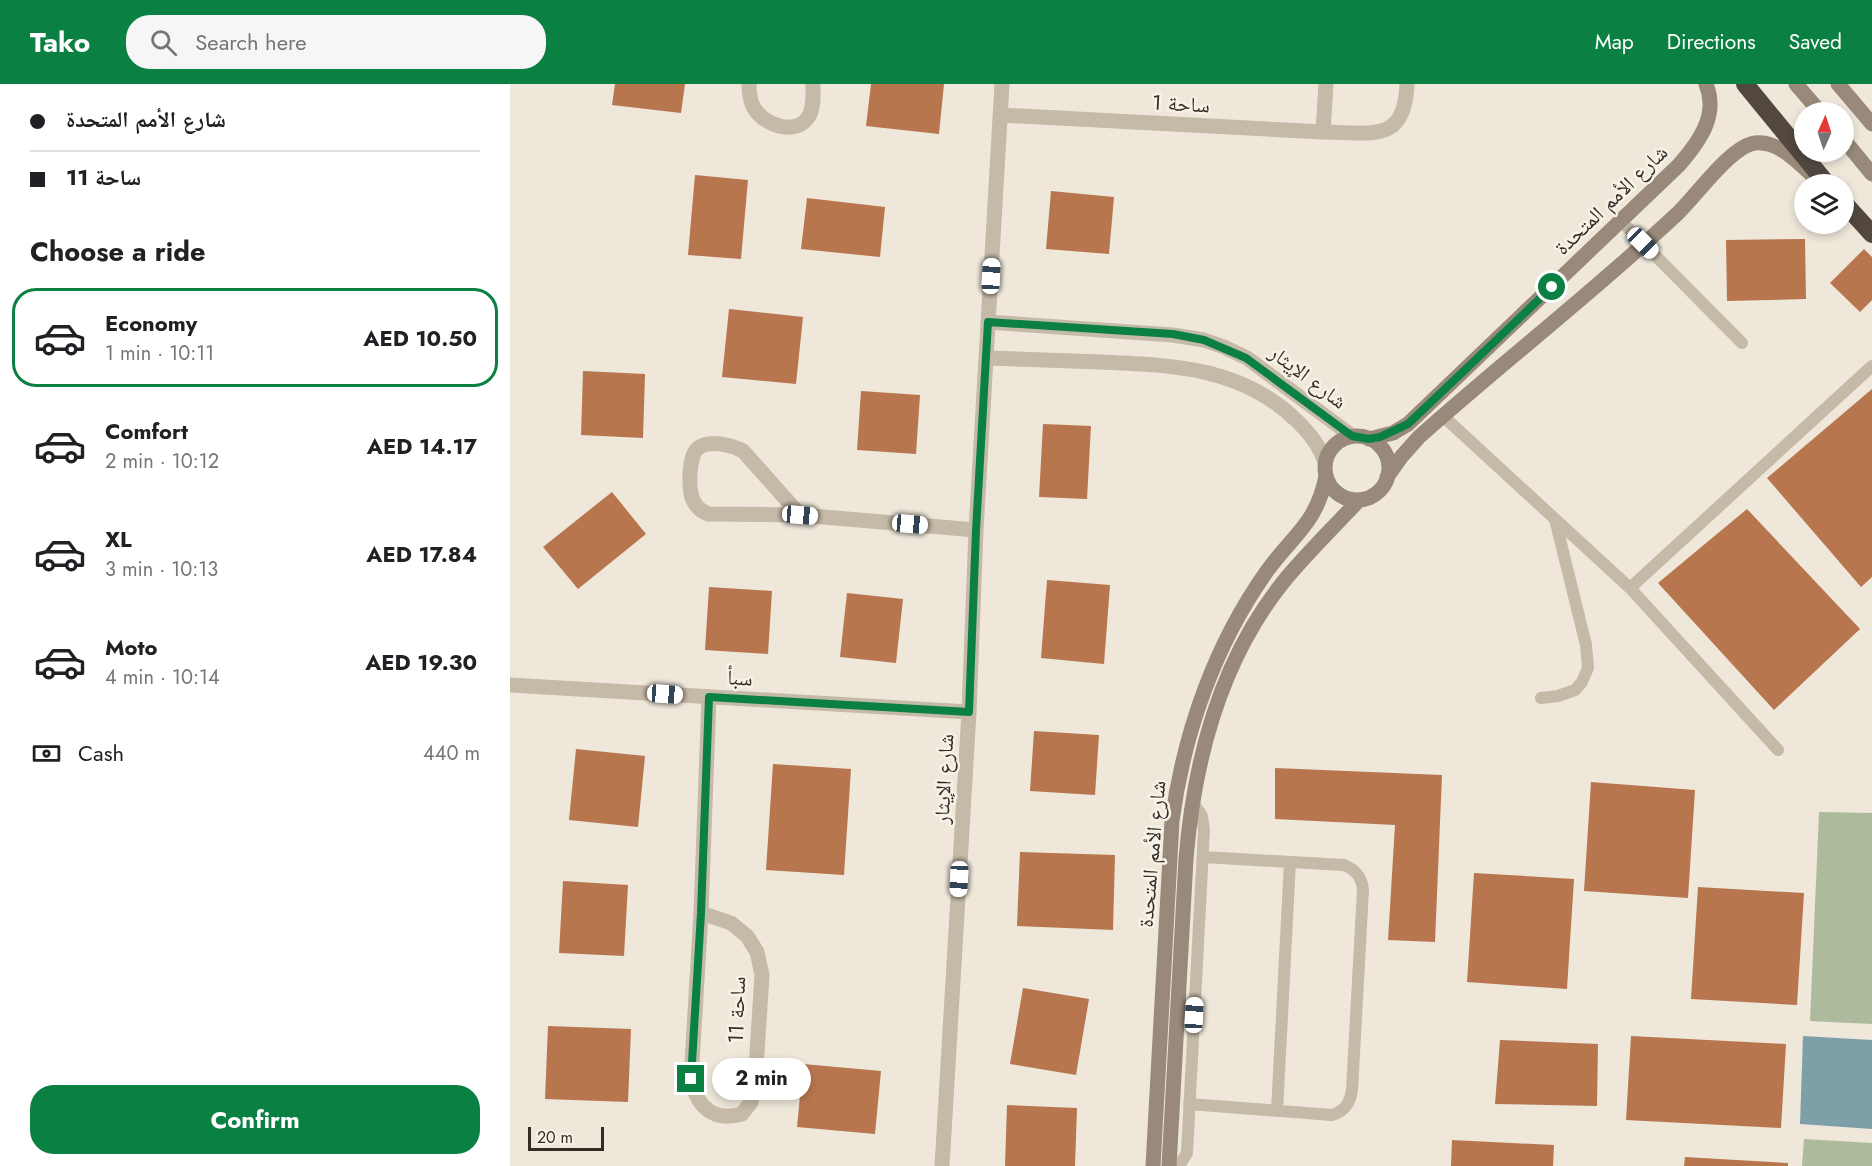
<!DOCTYPE html>
<meta charset="utf-8">
<style>
:root{--surface:#fff;--page:#f6f6f6;--text:#202124;--muted:#757577;--line:#e0e0e0;--accent:#0b8043}
body{margin:0;font-family:Jost,"Noto Naskh Arabic",sans-serif;background:var(--page);color:var(--text);height:100vh;display:flex;flex-direction:column;font-size:22px;white-space:nowrap}
*{box-sizing:border-box;margin:0}
p{font-size:20px;color:var(--muted)}
.icon{flex:none;width:33px;height:33px;fill:none;stroke:currentColor;stroke-width:2;stroke-linecap:round;stroke-linejoin:round}
.map{position:relative;flex:1;overflow:hidden}
.side{display:flex;flex-direction:column;background:var(--surface);width:510px}
.side>*{flex:none}
.banner{display:grid;align-content:center;height:132px;padding:0 30px;background:var(--surface)}
.needle{width:39px;rotate:3deg}
.controls{position:absolute;left:1284px;top:18px;display:grid;gap:12px}
.controls a{display:grid;place-items:center;width:60px;height:60px;border-radius:50%;background:var(--surface);box-shadow:0 3px 9px #0003;font-size:30px}
.scale{position:absolute;left:18px;bottom:15px;width:76px;box-sizing:border-box;padding-left:6px;border:3px solid #322c27;border-top:0;font-size:16px;line-height:21px;white-space:nowrap;color:#322c27;-webkit-text-stroke:4px #f7f1e6;paint-order:stroke}
.end{position:absolute;width:27px;height:27px;margin:-14px;border:8px solid #0b8043;background:#fff;box-shadow:0 0 0 3px #fff}
.from{border-radius:50%}
.bubble{position:absolute;height:42px;border-radius:21px;background:var(--surface);box-shadow:0 3px 9px #0003;font-size:20px;font-weight:700;line-height:42px;text-align:center}
.car{position:absolute;width:18px;height:36px;margin:-18px -9px;border-radius:8px;box-shadow:0 0 4px 2px #0007;background:linear-gradient(#fff 24%,#345 0 40%,#fff 0 76%,#345 0 86%,#fff 0)}
.banner b{display:flex;align-items:center;gap:21px;height:57px;font-size:22px}
.banner b+b{border-top:2px solid var(--line)}
.banner i{width:15px;height:15px;background:var(--text)}
ul{padding:0;list-style:none}
li{display:flex;align-items:center;gap:18px;height:99px;margin:0 12px 9px;padding:0 18px;border:3px solid transparent;border-radius:24px}
li div{flex:1}
li b{display:block;font-size:22px}
li em{font-style:normal;font-weight:700}
li.on{border-color:var(--accent)}
li>.icon{width:54px;height:54px;stroke-width:1.5}
h2{padding:0 30px;font-size:27px;line-height:72px}
.pay{display:flex;align-items:center;gap:15px;height:66px;padding:0 30px;font-size:22px}
.pay p{margin-inline-start:auto}
.button{display:flex;gap:12px;margin-top:auto;padding:12px 30px}
.button a{flex:1;height:69px;border-radius:24px;background:var(--accent);color:#fff;font-size:24px;font-weight:700;line-height:69px;text-align:center}
header{display:flex;align-items:center;gap:36px;box-sizing:border-box;height:84px;padding:0 30px;background:var(--accent);color:#fff}
header strong{font-size:28px}
nav{display:flex;gap:33px;margin-inline-start:auto;font-size:21px}
.search{width:420px;height:54px;background:var(--page);display:flex;align-items:center;gap:15px;box-sizing:border-box;padding:0 21px;border-radius:24px;color:var(--muted);font-size:22px}
main{display:flex;flex:1;min-height:0}
.map>svg:first-child{display:block}
.green{fill:#adbb9c}
.water{fill:#7da0a8}
.building{fill:#b8764f}
.lines{fill:none;stroke-linecap:round;stroke-linejoin:round}
.lane{stroke:#c5b9a8;stroke-width:12}
.street{stroke:#c5b9a8;stroke-width:15}
.secondary{stroke:#98897a;stroke-width:15}
.highway{stroke:#52483f;stroke-width:18}
.route{stroke:#0b8043;stroke-width:8}
.labels{text-anchor:middle;dominant-baseline:central;stroke-width:5;stroke-linejoin:round;paint-order:stroke}
.street-label{font-size:21px;fill:#322c27;stroke:#f7f1e6}
</style>
<header>
<strong>Tako</strong>
<div class="search"><svg class="icon" aria-label="search" viewBox="0 0 24 24"><circle cx="10" cy="10" r="6"/><path d="M15 15l6 6"/></svg>Search here</div>
<nav><a>Map</a><a>Directions</a><a>Saved</a></nav>
</header>
<main>
<section class="side">
<div class="banner">
<b><i class="from"></i>شارع الأمم المتحدة</b>
<b><i></i>ساحة 11</b>
</div>
<h2>Choose a ride</h2>
<ul>
<li class="on"><svg class="icon" aria-label="car" viewBox="0 0 24 24"><path d="M5 17H2v-5l4-1 3-4h7l3 4 3 1v5h-3M9 17h6M6 11h13"/><circle cx="7" cy="17" r="2"/><circle cx="17" cy="17" r="2"/></svg><div><b>Economy</b><p>1 min · 10:11</p></div><em>AED 10.50</em></li>
<li><svg class="icon" aria-label="car" viewBox="0 0 24 24"><path d="M5 17H2v-5l4-1 3-4h7l3 4 3 1v5h-3M9 17h6M6 11h13"/><circle cx="7" cy="17" r="2"/><circle cx="17" cy="17" r="2"/></svg><div><b>Comfort</b><p>2 min · 10:12</p></div><em>AED 14.17</em></li>
<li><svg class="icon" aria-label="car" viewBox="0 0 24 24"><path d="M5 17H2v-5l4-1 3-4h7l3 4 3 1v5h-3M9 17h6M6 11h13"/><circle cx="7" cy="17" r="2"/><circle cx="17" cy="17" r="2"/></svg><div><b>XL</b><p>3 min · 10:13</p></div><em>AED 17.84</em></li>
<li><svg class="icon" aria-label="car" viewBox="0 0 24 24"><path d="M5 17H2v-5l4-1 3-4h7l3 4 3 1v5h-3M9 17h6M6 11h13"/><circle cx="7" cy="17" r="2"/><circle cx="17" cy="17" r="2"/></svg><div><b>Moto</b><p>4 min · 10:14</p></div><em>AED 19.30</em></li>
</ul>
<div class="pay"><svg class="icon" aria-label="cash" viewBox="0 0 24 24"><path d="M3 7h18v10H3z"/><circle cx="12" cy="12" r="2"/></svg>Cash<p>440 m</p></div>
<div class="button"><a>Confirm</a></div>
</section>
<div class="map">
<svg width="1362" height="1082" viewBox="0 0 1362 1082">
<rect width="100%" height="100%" fill="#eee7da"/>
<path class="green" d="M1309,728L1362,729V940L1300,937Z
M1294,1055L1362,1059V1082H1292Z"/>
<path class="water" d="M1293,952L1362,956V1045L1290,1040Z"/>
<path class="building" d="M105,0H175L171,29L102,21Z
M361,0H434L429,50L356,42Z
M185,91L238,96L231,175L178,171Z
M541,107L604,113L599,170L536,165Z
M297,114L375,123L370,173L291,165Z
M1295,155L1296,215L1217,217L1216,156Z
M1354,165L1362,173V216L1350,228L1320,199Z
M219,225L293,233L286,300L212,293Z
M73,287L135,290L133,354L71,351Z
M1362,305V493L1351,503L1257,394Z
M351,307L410,311L406,370L347,366Z
M533,340L581,342L577,415L529,413Z
M102,408L136,450L68,505L33,463Z
M1237,425L1350,545L1264,626L1148,499Z
M537,496L600,501L594,580L531,574Z
M199,503L262,507L258,570L195,566Z
M337,509L393,515L386,579L330,573Z
M524,647L589,651L585,711L520,707Z
M66,665L135,672L128,743L59,736Z
M263,680L341,685L334,791L256,786Z
M765,684L932,691L925,858L878,856L885,741L765,735Z
M1081,698L1185,706L1178,814L1074,807Z
M510,768L605,771L603,846L507,842Z
M964,789L1064,795L1057,905L957,898Z
M53,797L118,801L114,872L49,869Z
M1188,803L1294,809L1287,921L1181,915Z
M513,904L579,915L566,991L500,980Z
M38,942L121,945L118,1018L35,1015Z
M1121,952L1276,960L1271,1044L1116,1036Z
M990,956L1088,960L1087,1022L985,1020Z
M293,980L371,987L365,1050L287,1043Z
M497,1021L567,1024L565,1082H495Z
M942,1056L1044,1061L1043,1082H941Z
M1175,1073L1278,1079V1082H1174Z"/>
<g class="lines">
<path class="lane" d="M1111,137L1232,259
M933,332L1120,504L1268,666
M1120,504L1362,282
M1031,614L1048,612L1065,606L1072,598L1078,584L1076,561L1045,435
M679,1020L822,1031C835,1027 840,1019 842,1006L853,806C852,793 846,786 834,781L693,773
M767,1027L780,778
M669,1082L677,1069L694,746L692,732L682,717"/>
<path class="street" d="M239,0C239,9 240,20 246,27C257,42 287,52 299,32C304,23 303,10 303,0
M491,31L813,48C860,48 895,61 897,0
M813,48L816,0
M478,238L663,251L694,256L714,263L737,274L842,352
M477,274C515,275 553,277 591,278C663,281 733,283 788,338C800,350 810,362 815,379
M290,431L233,367C221,361 200,355 188,364C178,372 178,408 184,418C188,425 192,427 198,430L290,431L466,446
M0,601L459,628
M191,829L221,839L237,852L247,868L252,891L245,1000L241,1018L232,1030C203,1038 187,1023 181,995L191,829L199,613
M432,1082L459,628L466,446L492,0"/>
<path class="secondary" d="M1286,0L1310,28
M1328,0L1362,40
M1334,56L1362,90
M815 384a32 32 0 1 1 64 0a32 32 0 1 1-64 0Z
M859,355L883,349L898,340L1169,81C1189,58 1209,31 1196,0
M877,393L892,372L909,353C994,277 1085,207 1168,129C1186,112 1221,62 1245,59C1269,57 1286,77 1302,91
M643,1082L662,737C674,648 705,560 757,487C783,451 807,439 816,392
M659,1082L676,775C684,677 711,575 774,497C797,469 824,443 849,416"/>
<path class="highway" d="M1235,0L1317,100
M1334,119L1362,150"/>
</g>
<g class="lines">
<path class="route" d="M181,995L191,829L199,613L459,628L466,446L478,238L663,250L694,256L736,274L842,352L859,355L870,353L898,340L1042,203"/>
</g>
<g class="labels">
<g class="street-label">
<text transform="translate(671 20) rotate(3)">ساحة 1</text>
<text transform="translate(1101 116) rotate(-44)">شارع الأمم المتحدة</text>
<text transform="translate(798 293) rotate(37)">شارع الإيثار</text>
<text transform="translate(230 594) rotate(3)">سبأ</text>
<text transform="translate(434 695) rotate(-87)">شارع الإيثار</text>
<text transform="translate(642 770) rotate(-85)">شارع الأمم المتحدة</text>
<text transform="translate(227 926) rotate(-88)">ساحة 11</text>
</g>
</g>
</svg>
<div class="controls">
<a><svg class="needle" viewBox="-14 -14 28 28"><path d="M0-13l5 13h-10z" fill="#e53935"/><path d="M0 13l5-13h-10z" fill="#757577"/></svg></a>
<a><svg class="icon" aria-label="layers" viewBox="0 0 24 24"><path d="M12 4l9 5-9 5-9-5zM3 14l9 5 9-5"/></svg></a>
</div>
<div class="scale">20 m</div>
<i class="end from" style="left:1042px;top:203px"></i>
<i class="end" style="left:181px;top:995px"></i>
<div class="bubble" style="left:202px;top:974px;width:99px">2 min</div>
<i class="car" style="left:1133px;top:159px;rotate:135deg"></i>
<i class="car" style="left:481px;top:192px;rotate:3deg"></i>
<i class="car" style="left:290px;top:431px;rotate:95deg"></i>
<i class="car" style="left:400px;top:440px;rotate:95deg"></i>
<i class="car" style="left:155px;top:610px;rotate:94deg"></i>
<i class="car" style="left:449px;top:795px;rotate:183deg"></i>
<i class="car" style="left:684px;top:931px;rotate:3deg"></i>
</div>
</main>
